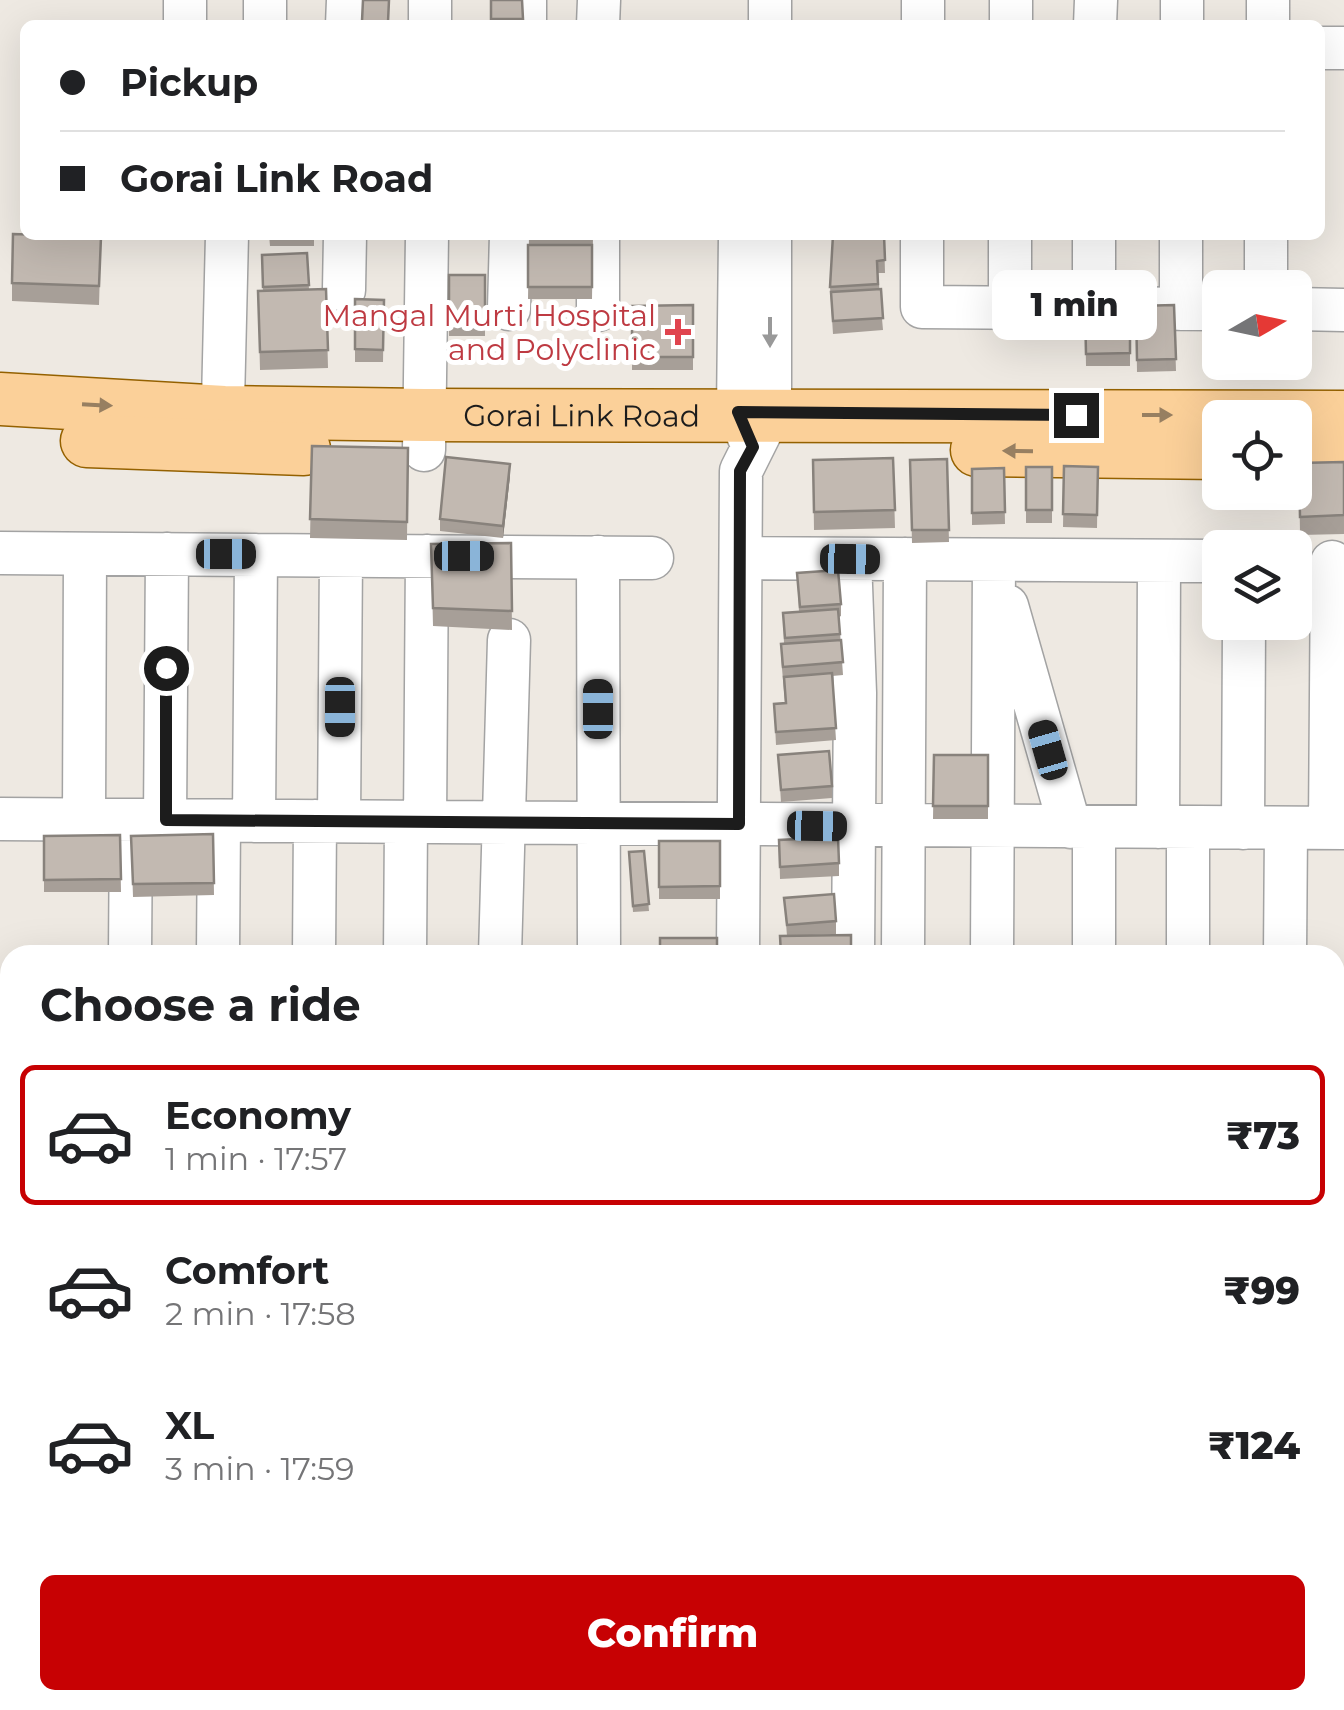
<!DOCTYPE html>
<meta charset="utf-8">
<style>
:root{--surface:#fff;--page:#f6f6f6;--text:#202124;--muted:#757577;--line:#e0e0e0;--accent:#c70103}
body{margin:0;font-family:Montserrat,sans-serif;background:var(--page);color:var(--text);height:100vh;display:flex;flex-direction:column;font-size:38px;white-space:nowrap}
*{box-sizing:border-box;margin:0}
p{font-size:32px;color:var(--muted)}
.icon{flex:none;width:55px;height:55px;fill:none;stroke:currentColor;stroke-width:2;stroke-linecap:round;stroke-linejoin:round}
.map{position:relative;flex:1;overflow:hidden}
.panel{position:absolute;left:0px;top:945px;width:1345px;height:765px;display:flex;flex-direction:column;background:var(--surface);border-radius:30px 30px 0 0;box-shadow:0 10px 40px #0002}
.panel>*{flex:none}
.hud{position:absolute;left:20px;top:20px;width:1305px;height:220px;border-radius:15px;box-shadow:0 10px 40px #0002;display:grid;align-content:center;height:220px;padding:0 40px;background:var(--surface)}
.needle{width:65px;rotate:81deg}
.fabs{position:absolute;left:1202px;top:270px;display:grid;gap:20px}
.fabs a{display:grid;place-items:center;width:110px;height:110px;border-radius:15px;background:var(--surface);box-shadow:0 10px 40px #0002;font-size:50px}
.end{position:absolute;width:45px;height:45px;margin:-22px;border:12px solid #1c1c1c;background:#fff;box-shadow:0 0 0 5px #fff}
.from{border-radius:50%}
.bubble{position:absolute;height:70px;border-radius:15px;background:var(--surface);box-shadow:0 10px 40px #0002;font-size:32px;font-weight:800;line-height:70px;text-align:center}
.car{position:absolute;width:30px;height:60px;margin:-30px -15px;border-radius:12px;box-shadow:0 0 8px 2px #0007;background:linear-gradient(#222 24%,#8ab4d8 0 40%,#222 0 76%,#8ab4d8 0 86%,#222 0)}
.hud b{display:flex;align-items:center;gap:35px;height:95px;font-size:38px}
.hud b+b{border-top:2px solid var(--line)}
.hud i{width:25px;height:25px;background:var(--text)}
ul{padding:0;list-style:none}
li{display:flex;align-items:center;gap:30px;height:140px;margin:0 20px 15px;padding:0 20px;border:5px solid transparent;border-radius:15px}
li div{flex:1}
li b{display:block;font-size:38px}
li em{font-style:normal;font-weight:800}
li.selected{border-color:var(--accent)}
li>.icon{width:90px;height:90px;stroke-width:1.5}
h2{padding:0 40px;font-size:45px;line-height:120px}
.cta{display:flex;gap:20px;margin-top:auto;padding:20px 40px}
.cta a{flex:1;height:115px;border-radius:15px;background:var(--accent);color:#fff;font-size:40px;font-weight:800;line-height:115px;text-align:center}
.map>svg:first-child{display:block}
.education{fill:#ffffd9}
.park{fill:#bdf9c1}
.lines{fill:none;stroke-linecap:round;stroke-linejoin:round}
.minor-casing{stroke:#a3a3a3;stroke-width:45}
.major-casing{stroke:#946100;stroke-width:55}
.minor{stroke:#fff;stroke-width:42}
.major{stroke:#fbd099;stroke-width:52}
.wall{fill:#a79f98}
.shaded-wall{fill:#88827c}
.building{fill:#c2b9b1;stroke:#88827c;stroke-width:2.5}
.oneway{fill:#999}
.oneway2{fill:#977f61}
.route{stroke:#1c1c1c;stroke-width:12}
.health-dot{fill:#e0444e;stroke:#fff;stroke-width:4}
.labels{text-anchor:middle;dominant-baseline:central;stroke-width:10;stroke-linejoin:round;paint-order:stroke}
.health-label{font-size:30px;fill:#be3a42;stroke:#fff;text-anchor:end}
.street-label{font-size:30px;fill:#1c1c1c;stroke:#fff}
</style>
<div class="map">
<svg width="1344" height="1710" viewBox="0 0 1344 1710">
<rect width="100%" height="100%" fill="#eee9e2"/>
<path class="education" d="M906,1700H1099V1710H906Z"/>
<path class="park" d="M773,1700H906V1710H773Z"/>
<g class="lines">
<g class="minor-casing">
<path id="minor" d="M185,25V0
M265,25V0
M347,25L348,0
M430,25V0
M525,25V0
M598,25L599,0
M770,25V0
M923,25V0
M1011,25V0
M1095,25L1096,0
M1182,25V0
M1268,25V0
M1320,48H1344
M740,235L738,412L751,442
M922,235V307L1220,309
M1266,288V235
M344,290L345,235
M1010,308V235
M1094,308V235
M509,309L511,235
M1181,309V235
M1295,309L1344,310
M598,310V235
M222,444L227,235
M424,450L427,235
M0,553L652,558
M598,557L599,955
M741,558L1220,561
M850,559L855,693L853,955
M1007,606L1070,827
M0,819L1344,828
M84,820L85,554
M165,820L167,554
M254,821L256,555
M339,821L341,555
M425,822L427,556
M1158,827L1159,561
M1243,828L1244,622
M1330,828L1332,562
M130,955L131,820
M218,955L219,821
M314,955L315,821
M405,955L406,822
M500,955L509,640
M738,955L741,471L770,413V235
M903,955L905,559
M992,955L994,560
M1094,955V827
M1188,955V827
M1285,955L1286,828
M0,1302H10
M1335,1311H1344
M1335,1593H1344
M1335,1640L1344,1629
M605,1700V1710
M126,1710V1700
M215,1710V1700
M311,1710V1700
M401,1710L402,1700
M496,1710L497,1700
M735,1710V1700
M1113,1710V1700
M1276,1710L1284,1700"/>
</g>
<g class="major-casing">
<g id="major">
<path id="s1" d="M0,399L224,412L424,415L1344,417"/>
<path d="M87,441L304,449"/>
<path d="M977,450L1220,453"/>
<path d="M1295,454L1344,455"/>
</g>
</g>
<use href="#minor" class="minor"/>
<use href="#major" class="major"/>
</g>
<path class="wall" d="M363,0H389L388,25H362Z
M491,0H522L523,25H491Z
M269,235H314V246H270Z
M529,235H593L592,299H528Z
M884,235L885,273H878L883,330L833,334L830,287Z
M101,237L99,305L12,301V283Z
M307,253L309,289H326L328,368L260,370L258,291H263L262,255Z
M449,275H485V336H449Z
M355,299L384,300L383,362H355Z
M693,305V370H632V306Z
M1174,305L1176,371L1137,372L1136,306Z
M1085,308H1130V366H1086Z
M1236,362H1283V376H1236Z
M312,446L408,448L407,540L310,538Z
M893,458L895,528L814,530L813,460Z
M947,459L949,542L912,543L910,460Z
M1344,462V534L1300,535L1299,463Z
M1064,466L1098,467L1097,528L1063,527Z
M1026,467H1052V523H1026Z
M1004,468L1005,524L972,525V469Z
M510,476L503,538L440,531V519Z
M511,543L512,630L433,626L431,544Z
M797,573L841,604V616L839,617L843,675L832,676L836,740L776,745L774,704L785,703L781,657V644H784L783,613L799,612Z
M778,755L832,786V798L781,802Z
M934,755H988V819H933Z
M213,834L214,895L133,897L131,836Z
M120,835L121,892H44V836Z
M779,840L839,863V876L780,879Z
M659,841H720V899H659Z
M644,851L649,911L633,912L629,852Z
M784,898L836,921V934L787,936Z"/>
<path class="shaded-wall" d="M510,464V476L503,538V526Z
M1232,1700H1249L1240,1710H1222Z"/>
<path class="building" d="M363,0H389L388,22L362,21Z
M491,0H522L523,19H491Z
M13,234L101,237L99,286L12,283Z
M529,235H593L529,236Z
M833,235H884L885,260L877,261L878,284L830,287Z
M528,245H592V287H528Z
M307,253L309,285L263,287L262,255Z
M449,275H485V323H449Z
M326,289L328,350L260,352L258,291Z
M881,289L883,318L833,321L831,292Z
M355,299L384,300L383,350L355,349Z
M693,305V357H632V306Z
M1174,305L1176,359L1137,360L1136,306Z
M1085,308H1130V353L1086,354Z
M1236,362H1283V364H1236Z
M312,446L408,448L407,522L310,519Z
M446,457L510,464L503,526L440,519Z
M893,458L895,510L814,512L813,460Z
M947,459L949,530H912L910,460Z
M1344,462V515L1300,517L1299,463Z
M1064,466L1098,467L1097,515L1063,514Z
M1026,467H1052V510H1026Z
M1004,468L1005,512L972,513V469Z
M511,543L512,611L433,608L431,544Z
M838,570L841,604L800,607L797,573Z
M838,609L840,634L785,638L783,613Z
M841,640L843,662L783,667L781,644Z
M832,673L836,728L776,732L774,704L786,703L784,677Z
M829,751L832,786L781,790L778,755Z
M934,755H988V806H933Z
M213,834L214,883L133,884L131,836Z
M120,835L121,879L44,880V836Z
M838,837L839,863L780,867L779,840Z
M659,841H720V886L659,887Z
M644,851L649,904L633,906L629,852Z
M834,894L836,921L787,925L784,898Z
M851,935V955H781L780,936Z
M660,938H717V955H660Z
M1128,1700H1232L1222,1710H1128Z"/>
<defs><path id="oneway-solid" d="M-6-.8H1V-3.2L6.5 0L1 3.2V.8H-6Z" transform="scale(2.5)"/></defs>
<use class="oneway" href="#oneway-solid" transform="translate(770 332) rotate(90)"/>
<g class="oneway2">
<use href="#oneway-solid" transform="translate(97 405) rotate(3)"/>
<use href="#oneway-solid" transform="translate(1157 415)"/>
<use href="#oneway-solid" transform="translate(1018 451) rotate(-179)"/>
</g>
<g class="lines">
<path class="route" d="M166,668V820L739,824L740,471L753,447L738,412L1076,415"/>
</g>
<path class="health-dot" d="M673 317h10v10h10v10h-10v10h-10v-10h-10v-10h10z"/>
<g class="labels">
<g class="health-label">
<text x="656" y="315">Mangal Murti Hospital<tspan x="656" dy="34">and Polyclinic</tspan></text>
</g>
<g class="street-label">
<text stroke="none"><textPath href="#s1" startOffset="582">Gorai Link Road</textPath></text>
</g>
</g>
</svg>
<div class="fabs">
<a><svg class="needle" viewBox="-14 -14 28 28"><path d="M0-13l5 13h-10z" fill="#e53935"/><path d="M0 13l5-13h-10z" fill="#757577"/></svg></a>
<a><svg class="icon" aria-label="locate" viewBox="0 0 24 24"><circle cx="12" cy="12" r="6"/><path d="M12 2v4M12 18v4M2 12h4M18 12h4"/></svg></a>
<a><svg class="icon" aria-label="layers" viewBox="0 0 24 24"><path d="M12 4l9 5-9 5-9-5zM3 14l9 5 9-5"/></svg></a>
</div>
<i class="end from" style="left:166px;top:668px"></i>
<i class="end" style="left:1076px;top:415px"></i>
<div class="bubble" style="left:992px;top:270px;width:165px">1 min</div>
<i class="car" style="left:226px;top:554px;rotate:90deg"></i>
<i class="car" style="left:464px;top:556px;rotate:90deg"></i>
<i class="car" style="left:850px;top:559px;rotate:91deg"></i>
<i class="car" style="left:340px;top:707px;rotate:180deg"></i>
<i class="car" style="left:598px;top:709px;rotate:0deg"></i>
<i class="car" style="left:1048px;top:750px;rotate:344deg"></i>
<i class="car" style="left:817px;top:826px;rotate:91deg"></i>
<div class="hud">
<b><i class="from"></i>Pickup</b>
<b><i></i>Gorai Link Road</b>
</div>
<section class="panel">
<h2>Choose a ride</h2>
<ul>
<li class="selected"><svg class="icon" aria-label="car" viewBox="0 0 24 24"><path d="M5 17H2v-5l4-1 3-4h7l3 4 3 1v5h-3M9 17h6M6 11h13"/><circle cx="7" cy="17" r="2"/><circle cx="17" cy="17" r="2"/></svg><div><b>Economy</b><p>1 min · 17:57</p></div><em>₹73</em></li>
<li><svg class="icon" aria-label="car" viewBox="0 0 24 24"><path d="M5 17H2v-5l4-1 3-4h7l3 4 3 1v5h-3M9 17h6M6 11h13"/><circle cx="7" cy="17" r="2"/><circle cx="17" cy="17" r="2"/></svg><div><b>Comfort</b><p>2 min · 17:58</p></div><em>₹99</em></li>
<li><svg class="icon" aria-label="car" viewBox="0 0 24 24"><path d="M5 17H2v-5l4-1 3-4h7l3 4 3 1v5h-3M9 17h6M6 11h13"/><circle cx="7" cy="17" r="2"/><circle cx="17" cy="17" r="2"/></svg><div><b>XL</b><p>3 min · 17:59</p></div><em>₹124</em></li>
</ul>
<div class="cta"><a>Confirm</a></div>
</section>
</div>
